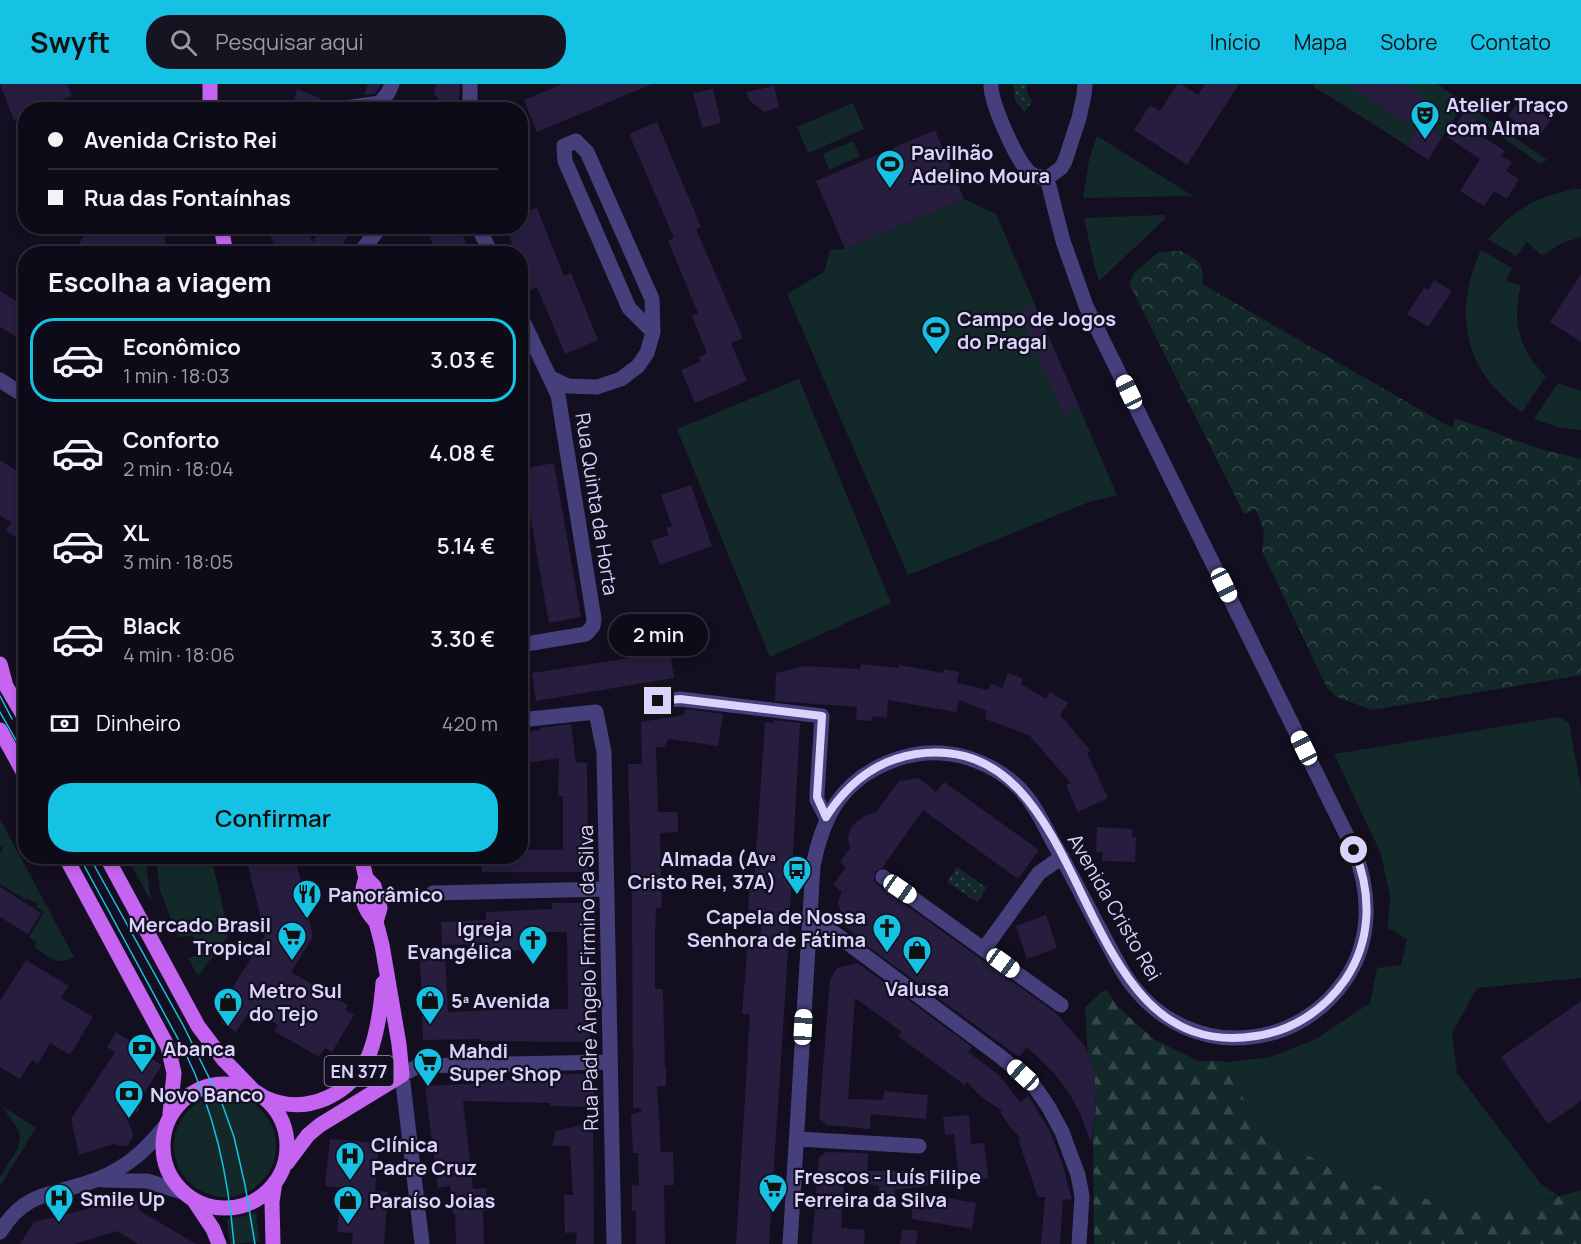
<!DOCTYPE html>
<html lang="pt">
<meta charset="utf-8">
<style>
:root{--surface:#0e0b18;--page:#171421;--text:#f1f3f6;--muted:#9b9ba2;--line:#2e2b37;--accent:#16c2e4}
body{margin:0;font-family:Manrope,sans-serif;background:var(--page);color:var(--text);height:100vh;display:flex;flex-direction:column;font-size:22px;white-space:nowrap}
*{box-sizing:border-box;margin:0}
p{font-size:20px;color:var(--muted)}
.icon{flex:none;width:33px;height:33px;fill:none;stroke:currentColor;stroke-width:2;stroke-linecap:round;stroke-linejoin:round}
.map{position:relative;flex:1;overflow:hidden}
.drawer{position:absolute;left:18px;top:162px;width:510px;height:618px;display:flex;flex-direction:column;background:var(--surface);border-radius:24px;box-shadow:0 3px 9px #0003,0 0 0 2px var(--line)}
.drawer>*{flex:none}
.top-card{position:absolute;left:18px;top:18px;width:510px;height:132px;border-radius:24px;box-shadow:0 3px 9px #0003,0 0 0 2px var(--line);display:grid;align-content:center;height:132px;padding:0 30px;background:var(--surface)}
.end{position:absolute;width:27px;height:27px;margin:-14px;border:8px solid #dad3fb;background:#111;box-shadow:0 0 0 3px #111}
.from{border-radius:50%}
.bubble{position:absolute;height:42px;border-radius:21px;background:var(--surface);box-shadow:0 3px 9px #0003,0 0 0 2px var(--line);font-size:20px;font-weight:600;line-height:42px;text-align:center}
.car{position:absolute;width:18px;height:36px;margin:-18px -9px;border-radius:8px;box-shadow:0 0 4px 2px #0007;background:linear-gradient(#fff 24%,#345 0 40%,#fff 0 76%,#345 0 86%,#fff 0)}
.top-card b{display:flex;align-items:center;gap:21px;height:57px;font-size:22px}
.top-card b+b{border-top:2px solid var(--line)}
.top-card i{width:15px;height:15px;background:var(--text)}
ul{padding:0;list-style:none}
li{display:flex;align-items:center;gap:18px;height:84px;margin:0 12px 9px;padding:0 18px;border:3px solid transparent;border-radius:24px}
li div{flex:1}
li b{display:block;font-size:22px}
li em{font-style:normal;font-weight:600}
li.current{border-color:var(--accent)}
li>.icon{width:54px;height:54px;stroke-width:1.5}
h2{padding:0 30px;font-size:27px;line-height:72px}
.pay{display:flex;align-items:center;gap:15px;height:66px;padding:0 30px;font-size:22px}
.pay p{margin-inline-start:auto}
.cta{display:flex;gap:12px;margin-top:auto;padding:12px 30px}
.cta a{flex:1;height:69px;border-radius:24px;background:var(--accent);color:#111;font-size:24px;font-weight:600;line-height:69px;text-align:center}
header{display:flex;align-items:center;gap:36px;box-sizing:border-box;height:84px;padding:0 30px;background:var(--accent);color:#111}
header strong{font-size:28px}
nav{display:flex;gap:33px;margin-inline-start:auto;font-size:21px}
.search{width:420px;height:54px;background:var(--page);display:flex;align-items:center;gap:15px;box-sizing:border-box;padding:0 21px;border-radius:24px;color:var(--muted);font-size:22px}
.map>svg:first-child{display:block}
.grass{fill:#132929}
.forest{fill:url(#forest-firs)}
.park{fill:url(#park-crowns)}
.garden{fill:url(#garden-dots)}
.building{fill:#261d3f}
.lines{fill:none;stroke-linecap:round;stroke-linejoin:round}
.minor{stroke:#453f7b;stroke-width:15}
.major{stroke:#c564f0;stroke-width:15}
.tram{stroke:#16c2e4;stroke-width:1.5}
.route{stroke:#dad3fb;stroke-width:8}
.labels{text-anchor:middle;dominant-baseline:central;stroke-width:4.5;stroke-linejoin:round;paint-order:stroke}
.shield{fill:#130f20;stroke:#9e98b9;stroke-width:1.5}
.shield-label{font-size:18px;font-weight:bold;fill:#dad3fb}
.poi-label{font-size:20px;font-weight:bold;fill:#dad3fb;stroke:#130f20;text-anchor:start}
.street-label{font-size:20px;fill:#dad3fb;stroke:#130f20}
</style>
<header>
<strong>Swyft</strong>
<div class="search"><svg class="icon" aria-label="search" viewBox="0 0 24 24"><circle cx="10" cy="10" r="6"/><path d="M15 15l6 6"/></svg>Pesquisar aqui</div>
<nav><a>Início</a><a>Mapa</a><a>Sobre</a><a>Contato</a></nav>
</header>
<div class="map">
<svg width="1581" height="1160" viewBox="0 0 1581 1160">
<defs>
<pattern id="forest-firs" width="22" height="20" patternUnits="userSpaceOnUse" patternTransform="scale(1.5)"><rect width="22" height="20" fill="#132929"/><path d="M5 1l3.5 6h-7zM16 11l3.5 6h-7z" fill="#354749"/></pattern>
<pattern id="park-crowns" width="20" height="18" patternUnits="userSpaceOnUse" patternTransform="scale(1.5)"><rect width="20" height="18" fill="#132929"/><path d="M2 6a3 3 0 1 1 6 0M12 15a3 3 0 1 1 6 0" fill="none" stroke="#354749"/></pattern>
<pattern id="garden-dots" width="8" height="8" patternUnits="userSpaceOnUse" patternTransform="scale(1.5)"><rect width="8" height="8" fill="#132929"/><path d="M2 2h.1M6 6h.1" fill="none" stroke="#354749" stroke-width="1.8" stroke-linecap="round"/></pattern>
</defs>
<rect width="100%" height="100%" fill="#130f20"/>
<path class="grass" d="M1314,0H1437L1547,76L1540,80L1461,24L1443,52L1421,38L1406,61L1313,2Z
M853,19L864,45L808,69L797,43Z
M1097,52L1193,112L1083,114L1089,76Z
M853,57L860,72L829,86L823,70Z
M1575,105H1581V153L1562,159L1542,172L1527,158L1516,172L1488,155C1516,124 1534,114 1575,105Z
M964,115L996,130L1117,411L1089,418L908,491L787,210L824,188L830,166L845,165Z
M1164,131L1165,135L1099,197L1094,181L1084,134Z
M1481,166L1512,184L1506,197L1521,202C1511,236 1520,268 1546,292L1522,328C1464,287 1452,230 1481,166Z
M799,295L891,519L770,573L677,345Z
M1558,299L1581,307V346L1561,344L1534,335Z
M1559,633L1569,639L1581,704V894L1477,904L1452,949L1457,989L1541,1100L1559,1112L1492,1132L1352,1095L1262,1047L1222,977L1229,978L1270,973L1316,955L1370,919L1377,884L1401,881L1407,855L1388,844L1390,813L1381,770L1334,670Z
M0,735L74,873C59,883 48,872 34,863L37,858L29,853L44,828L36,823L38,820L28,814L26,816L0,800V769L3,764L0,762Z
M127,773H145L151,817Z
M156,773H211L228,845V852L198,892L188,874L199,871L193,852L178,853L160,806Z
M174 1062a51 51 0 1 1 102 0a51 51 0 1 1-102 0Z
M2,1022L36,1044L0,1102V1093L17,1066L20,1054L19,1047Z
M256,1128L259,1158L230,1160L227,1135L246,1132Z"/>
<path class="forest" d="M1106,905L1119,924L1155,956L1199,977H1222L1262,1047L1352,1095L1492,1132L1581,1106V1160H1094L1093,1050L1096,1023L1094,988L1088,972L1085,923Z"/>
<path class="park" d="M1181,167C1198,177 1205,179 1202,200L1452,344L1455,334L1540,365L1581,375V591L1372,626L1337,613L1327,604L1262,467L1264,448L1256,425L1244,430L1129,199L1135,188L1159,168Z"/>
<path class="garden" d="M1013,0H1027V9L1032,17L1025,28L1015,17Z
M957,783L987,804L977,818L947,798Z"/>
<path class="building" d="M0,0H67L72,12L40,26H26V32L14,36Z
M368,0H381L375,10L364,11Z
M436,0H460L458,26H439L438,14L434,10Z
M563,0H652L537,48L524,16Z
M1177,0H1181L1198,11L1205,0H1239L1187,81L1134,46L1150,21L1160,27Z
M1346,0H1405L1424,12L1407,39Z
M774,2L779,23L764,28L750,17L746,8Z
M297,5L320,14L316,26H291Z
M713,5L721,39L702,44L693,9Z
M1521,14L1551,36L1538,54L1508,32Z
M1465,27L1477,35L1471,45L1505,67L1501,72L1512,78L1506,87L1519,95L1507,115L1494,107L1484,122L1460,107L1480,75L1447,53Z
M657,38L701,143L696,145L743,254L731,259L747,297L695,319L681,286L700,278L699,273L707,269L692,232L698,229L668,157L674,154L629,50Z
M1421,38L1443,52L1428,76L1406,61Z
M935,46L964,115L845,165L816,97Z
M537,124L564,192L571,189L598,256L565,270L537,203L531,206L520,180V170H516L505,142H520V129Z
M90,142H163L167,170H152L139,162L134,170H73Z
M267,142H303L313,158L322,142H354L337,170H279L272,156Z
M425,142H459L470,170H437Z
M1581,190V258L1550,238Z
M1434,196L1452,207L1428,243L1407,230L1424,204L1428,206Z
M0,207L26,223V259L0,243Z
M1034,221L1080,324L1064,331L1018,228Z
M0,376L26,393V459L6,447L11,438L0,432Z
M554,379L581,533L549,539L522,385Z
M691,401L712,462L660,481L651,457L669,451L666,444L672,442L661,411Z
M670,568L674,594L536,617L532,589Z
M861,580L898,584L899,581L943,589L944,585L959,588L957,599L988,606L991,600L1002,604L1008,589L1023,594L1021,600L1046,615L1050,608L1068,619L1060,631L1090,666L1087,669L1108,714L1078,728L1066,701L1071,699L1029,651L985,635L987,627L959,616L956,628L888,616L887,634L872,632L871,637L856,636L857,623L775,617L776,589L804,582L860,585Z
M685,625L723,630L718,662L669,655L664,663H656L658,728H678V748L660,749L662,824H656L655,854V905H663L665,984H666V1002H657L661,1068H673L674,1101H664L665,1160H636V1127H632V1101L639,1102L638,1069H633L631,1031L642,1027V1025L633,1024L632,825L628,680H642L641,638L684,631Z
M774,636L800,639L786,898L769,1160H736L750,930H742L748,856L760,857L762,827L748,826L750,800H754L765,638L774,639Z
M571,640L576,678L587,679L588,788H482V772H520V766H563V712H558L559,674L520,680V649L541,646L540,644Z
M919,694L936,708L944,698L1039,766L1018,795L923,726L882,784L875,788L874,798L1056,929L1085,962L1094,988L1096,1023L1091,1059L1081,1031L1070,1010L1053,988L1027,963L1019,973L863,859L842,838L846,834L840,826L838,817L842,808L833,801L846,783L840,778L850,764L848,755L850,745L856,738L866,731L876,728L899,697Z
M1097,743L1133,745L1132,753H1136L1135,778L1102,777L1103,768H1096Z
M246,772H295L313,853L291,888L348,921L345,926L354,931L332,968L325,964L319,973L274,947L278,941L251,925L236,948L221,939L235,915L228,911L265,852Z
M0,803L41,829L28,850L0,833Z
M552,819H589L590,958L481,957V955L423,956L420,869L445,868L448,928L518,925H568L567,848H534L535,866L486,868V860L442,861L441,838L486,836V828L552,825Z
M1046,831L1057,864L1027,875L1016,842Z
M26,876L69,902L61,914L93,933L70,971L50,959L38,980L32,976L20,995L0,983V917Z
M858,879L972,963L968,968L998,990L1020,1018L1028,1012L1049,1045L1063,1081L1072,1116L1063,1115L1060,1160H1041L1045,1113H1038L1018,1055H1021L1010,1043L1000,1028L1002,1027L979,1011L966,997V1002L898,952L902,948L855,914L848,1015L883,1016L884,1007L928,1011L926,1035L871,1030L870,1045L827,1041L819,1034L830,896L837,884Z
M1581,917V1017L1548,1040L1501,973Z
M116,948L140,963L138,966L162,981L139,1017L140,1020L138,1028L125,1031L133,1049L132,1055L128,1061L121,1062L114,1060L79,1071L71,1035L115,968L107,963Z
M549,990H594V1023L550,1022V1019L463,1017L473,1105L486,1104L488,1127H483L484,1160H456L455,1130H453L450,1102L438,1104L425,1002L486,999V995L521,997V995H549Z
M969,1031L971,1060L984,1059L988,1094L959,1098L954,1050L945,1051L943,1033Z
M593,1038L594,1160H576L577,1148L565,1149L564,1111H573L570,1062H552L556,1047Z
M330,1055L379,1059L375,1107L388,1108L384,1160H352L353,1149L337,1148L341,1104L325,1102Z
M826,1068L868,1069L867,1087H928V1102L895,1106V1112H879V1102L844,1097L841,1144L865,1146L864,1160H812L819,1073Z
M912,1108L976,1119L972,1145L912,1135Z
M136,1113L140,1127L196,1160H138L117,1147L74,1160H20L34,1138Z
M902,1145L918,1147L916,1160H900Z"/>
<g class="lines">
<path class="minor" d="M991,0C990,17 1016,76 1029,88C1034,93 1040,93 1047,94L1061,84L1065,77L1079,34L1084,11L1085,0
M330,26L380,19L388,9L392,0
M470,26V0
M478,142L491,170
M359,170L381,142
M520,231L558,311L594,535L593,542L586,550L520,561
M551,294L568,302L597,303L621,295L638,282L647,269L653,248L652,215L587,68L576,57L564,62L565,77L629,224L653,248
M0,296L26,313
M658,617L680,615L822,632L817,710V716L826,733
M520,636L596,628L604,668L614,1160
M883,793L1061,921
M433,809L607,805
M810,831L1001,973L1032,999L1048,1022L1062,1048L1078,1091L1082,1112L1079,1160
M984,865L1039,789L1062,773
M797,1055L919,1062
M102,1096L147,1097L182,1108
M0,1148C27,1104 56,1112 98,1095C128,1083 147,1065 166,1041
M422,1160L402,991L418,982L610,978
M790,1160L813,782C823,733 840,698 889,678C913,668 940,666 965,673C985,679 1004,689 1019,704C1034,719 1043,739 1053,758C1069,785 1083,814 1098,842C1109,861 1118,883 1132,901C1160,938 1205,959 1251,953C1289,949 1323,928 1345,896C1372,857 1371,809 1354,766L1086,222L1063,157L1047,94"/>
<path class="major" d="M210,0V26
M221,142L226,170
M0,580L6,602L26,636
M0,646L26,693
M65,772L168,963L174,989L170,1030
M106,772L198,942L223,975L252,1005
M366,794C359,811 363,825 376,838
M163 1062a62 62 0 1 1 124 0a62 62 0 1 1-124 0Z
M266,1014C307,1032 351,1011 369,971C378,948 381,923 383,899
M287,1079L308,1051L320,1041L402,991L399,960L382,861L376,838L380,824L374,802L366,794L361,772
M195,1118L213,1145L219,1160
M273,1160L272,1118L275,1098"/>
<path class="tram" d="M0,612L12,635
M0,628L26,674
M79,772L184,966C215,1029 228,1091 234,1160
M89,772L183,941L223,1022L234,1053L245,1101L255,1160"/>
</g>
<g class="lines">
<path class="route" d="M658,617L680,615L822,632L817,713L826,733C847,700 877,676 916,670C1101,643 1063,983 1256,952C1292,947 1324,926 1345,896C1372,856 1372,809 1354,766"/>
</g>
<defs>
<g id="theatre-pin" transform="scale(1.5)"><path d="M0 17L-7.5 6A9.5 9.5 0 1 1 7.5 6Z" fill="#16c2e4" stroke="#130f20"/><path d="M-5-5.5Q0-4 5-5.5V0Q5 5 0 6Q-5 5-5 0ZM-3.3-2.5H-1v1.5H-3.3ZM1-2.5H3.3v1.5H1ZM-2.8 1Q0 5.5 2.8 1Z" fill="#111"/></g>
<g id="stadium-pin" transform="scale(1.5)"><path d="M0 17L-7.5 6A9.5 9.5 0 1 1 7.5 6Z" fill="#16c2e4" stroke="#130f20"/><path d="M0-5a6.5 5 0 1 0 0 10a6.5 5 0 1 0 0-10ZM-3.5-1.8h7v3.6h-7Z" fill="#111"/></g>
<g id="bus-pin" transform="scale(1.5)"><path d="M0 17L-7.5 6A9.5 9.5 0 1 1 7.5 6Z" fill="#16c2e4" stroke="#130f20"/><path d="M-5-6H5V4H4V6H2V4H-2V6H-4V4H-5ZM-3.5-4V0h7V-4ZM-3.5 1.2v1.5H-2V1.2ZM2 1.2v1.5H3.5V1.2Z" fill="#111"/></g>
<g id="restaurant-pin" transform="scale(1.5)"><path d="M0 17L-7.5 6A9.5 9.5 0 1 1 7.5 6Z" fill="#16c2e4" stroke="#130f20"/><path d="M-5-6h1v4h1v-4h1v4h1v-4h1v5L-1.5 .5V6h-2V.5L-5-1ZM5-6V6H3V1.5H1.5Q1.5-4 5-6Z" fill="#111"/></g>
<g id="church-pin" transform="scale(1.5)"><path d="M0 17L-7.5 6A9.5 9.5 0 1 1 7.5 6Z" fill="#16c2e4" stroke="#130f20"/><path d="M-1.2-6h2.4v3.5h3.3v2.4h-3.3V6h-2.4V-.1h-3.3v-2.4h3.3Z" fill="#111"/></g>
<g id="supermarket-pin" transform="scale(1.5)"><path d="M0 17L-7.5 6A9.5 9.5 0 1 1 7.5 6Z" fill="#16c2e4" stroke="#130f20"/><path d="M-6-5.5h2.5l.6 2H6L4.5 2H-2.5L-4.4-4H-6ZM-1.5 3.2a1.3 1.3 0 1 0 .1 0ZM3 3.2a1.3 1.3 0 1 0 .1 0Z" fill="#111"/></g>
<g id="shop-pin" transform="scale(1.5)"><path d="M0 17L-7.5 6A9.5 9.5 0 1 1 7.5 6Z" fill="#16c2e4" stroke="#130f20"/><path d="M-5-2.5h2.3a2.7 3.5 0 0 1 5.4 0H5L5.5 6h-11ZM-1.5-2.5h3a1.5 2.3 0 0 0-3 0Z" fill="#111"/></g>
<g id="bank-pin" transform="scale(1.5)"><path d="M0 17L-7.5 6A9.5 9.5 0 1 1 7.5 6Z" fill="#16c2e4" stroke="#130f20"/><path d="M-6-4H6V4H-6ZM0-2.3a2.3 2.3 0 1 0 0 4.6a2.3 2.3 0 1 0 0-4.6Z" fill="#111"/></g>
<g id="hospital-pin" transform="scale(1.5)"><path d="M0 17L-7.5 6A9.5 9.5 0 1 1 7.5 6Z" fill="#16c2e4" stroke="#130f20"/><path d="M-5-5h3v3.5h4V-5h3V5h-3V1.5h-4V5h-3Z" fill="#111"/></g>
</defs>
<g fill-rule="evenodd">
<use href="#theatre-pin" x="1425" y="31"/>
<use href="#stadium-pin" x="890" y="80"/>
<use href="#stadium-pin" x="936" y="246"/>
<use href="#bus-pin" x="797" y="786"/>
<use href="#restaurant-pin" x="307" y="810"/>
<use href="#church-pin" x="887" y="844"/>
<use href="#supermarket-pin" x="292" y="852"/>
<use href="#church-pin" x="533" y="856"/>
<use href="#shop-pin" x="917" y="866"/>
<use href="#shop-pin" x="430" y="916"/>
<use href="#shop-pin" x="228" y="918"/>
<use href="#bank-pin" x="142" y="964"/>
<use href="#supermarket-pin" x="428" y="978"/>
<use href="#bank-pin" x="129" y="1010"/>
<use href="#hospital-pin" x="350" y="1072"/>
<use href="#supermarket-pin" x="773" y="1104"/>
<use href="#hospital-pin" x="59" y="1114"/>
<use href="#shop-pin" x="348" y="1116"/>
</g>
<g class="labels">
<rect class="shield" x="324.5" y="972" width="69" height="30" rx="4.5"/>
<g class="shield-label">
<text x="359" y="987">EN 377</text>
</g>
<g class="poi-label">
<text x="1446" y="20">Atelier Traço<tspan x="1446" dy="23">com Alma</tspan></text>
<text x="911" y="68">Pavilhão<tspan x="911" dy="23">Adelino Moura</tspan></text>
<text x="957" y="234">Campo de Jogos<tspan x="957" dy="23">do Pragal</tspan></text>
<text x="776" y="774" text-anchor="end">Almada (Avª<tspan x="776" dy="23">Cristo Rei, 37A)</tspan></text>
<text x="328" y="810">Panorâmico</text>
<text x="866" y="832" text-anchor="end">Capela de Nossa<tspan x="866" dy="23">Senhora de Fátima</tspan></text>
<text x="271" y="840" text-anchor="end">Mercado Brasil<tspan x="271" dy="23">Tropical</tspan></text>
<text x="512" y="844" text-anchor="end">Igreja<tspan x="512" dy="23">Evangélica</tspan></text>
<text x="917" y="904" text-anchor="middle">Valusa</text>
<text x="249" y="906">Metro Sul<tspan x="249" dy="23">do Tejo</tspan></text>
<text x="451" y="916">5ª Avenida</text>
<text x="163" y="964">Abanca</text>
<text x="449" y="966">Mahdi<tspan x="449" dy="23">Super Shop</tspan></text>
<text x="150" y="1010">Novo Banco</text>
<text x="371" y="1060">Clínica<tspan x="371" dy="23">Padre Cruz</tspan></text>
<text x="794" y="1092">Frescos - Luís Filipe<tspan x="794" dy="23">Ferreira da Silva</tspan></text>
<text x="80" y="1114">Smile Up</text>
<text x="369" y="1116">Paraíso Joias</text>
</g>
<g class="street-label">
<text transform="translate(597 420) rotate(81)">Rua Quinta da Horta</text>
<text transform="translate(1115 823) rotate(60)">Avenida Cristo Rei</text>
<text transform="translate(588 894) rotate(-91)">Rua Padre Ângelo Firmino da Silva</text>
</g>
</g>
</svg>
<i class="end from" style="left:1354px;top:766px"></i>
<i class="end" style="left:658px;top:617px"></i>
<div class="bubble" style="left:609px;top:530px;width:99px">2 min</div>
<i class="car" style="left:1129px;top:308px;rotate:334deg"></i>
<i class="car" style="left:1224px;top:501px;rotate:154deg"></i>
<i class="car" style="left:1304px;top:664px;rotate:334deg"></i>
<i class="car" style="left:900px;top:805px;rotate:125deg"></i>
<i class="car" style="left:1003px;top:879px;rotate:126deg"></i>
<i class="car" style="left:803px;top:943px;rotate:3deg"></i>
<i class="car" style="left:1023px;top:991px;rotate:312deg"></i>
<div class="top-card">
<b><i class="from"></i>Avenida Cristo Rei</b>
<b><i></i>Rua das Fontaínhas</b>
</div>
<section class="drawer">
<h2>Escolha a viagem</h2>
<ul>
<li class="current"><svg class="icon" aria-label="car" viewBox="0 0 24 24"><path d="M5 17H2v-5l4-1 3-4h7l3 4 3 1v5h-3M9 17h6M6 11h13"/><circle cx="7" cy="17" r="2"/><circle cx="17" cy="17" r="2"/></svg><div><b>Econômico</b><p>1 min · 18:03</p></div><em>3.03 €</em></li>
<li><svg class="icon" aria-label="car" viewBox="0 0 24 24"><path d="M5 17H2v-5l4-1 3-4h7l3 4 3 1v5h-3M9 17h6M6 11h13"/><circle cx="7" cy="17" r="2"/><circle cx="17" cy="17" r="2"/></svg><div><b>Conforto</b><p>2 min · 18:04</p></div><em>4.08 €</em></li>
<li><svg class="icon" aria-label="car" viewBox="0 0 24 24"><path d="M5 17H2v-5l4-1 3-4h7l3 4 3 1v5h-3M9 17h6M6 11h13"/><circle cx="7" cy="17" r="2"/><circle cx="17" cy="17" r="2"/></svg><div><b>XL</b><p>3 min · 18:05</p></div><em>5.14 €</em></li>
<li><svg class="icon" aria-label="car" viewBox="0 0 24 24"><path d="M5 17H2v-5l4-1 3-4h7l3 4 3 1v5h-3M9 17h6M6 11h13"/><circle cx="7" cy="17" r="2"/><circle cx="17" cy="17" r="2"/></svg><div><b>Black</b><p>4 min · 18:06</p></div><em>3.30 €</em></li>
</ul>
<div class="pay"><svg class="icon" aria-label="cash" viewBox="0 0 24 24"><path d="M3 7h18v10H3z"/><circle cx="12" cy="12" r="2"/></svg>Dinheiro<p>420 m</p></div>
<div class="cta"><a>Confirmar</a></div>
</section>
</div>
